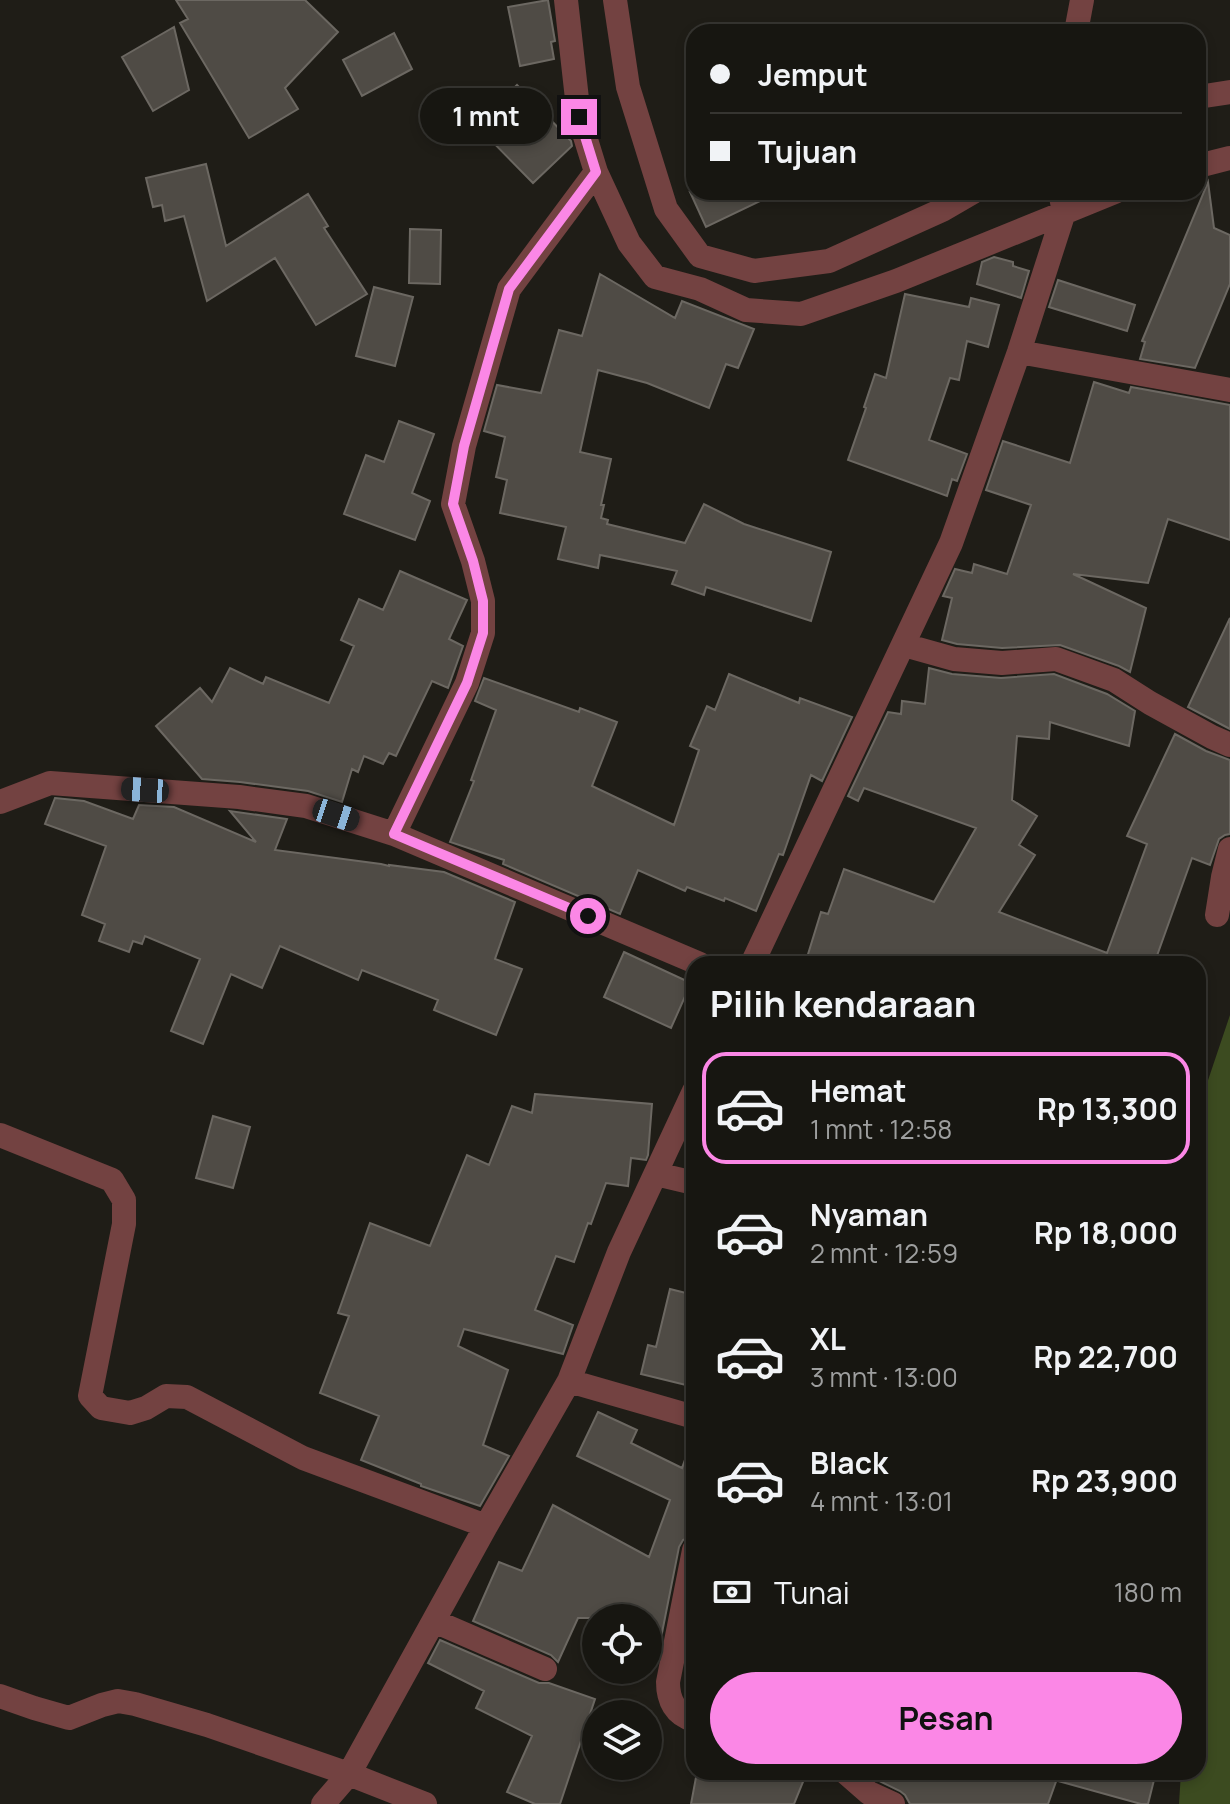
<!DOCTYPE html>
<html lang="id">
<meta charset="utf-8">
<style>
:root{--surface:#171611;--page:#201f1a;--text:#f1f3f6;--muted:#9e9f9f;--line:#363531;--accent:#fb87e6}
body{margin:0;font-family:Manrope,sans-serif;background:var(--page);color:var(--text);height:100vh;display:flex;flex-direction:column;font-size:30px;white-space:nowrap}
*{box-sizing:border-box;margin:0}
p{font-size:26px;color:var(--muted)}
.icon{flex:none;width:44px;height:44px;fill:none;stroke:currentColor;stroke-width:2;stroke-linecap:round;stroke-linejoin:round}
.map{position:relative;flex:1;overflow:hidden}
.panel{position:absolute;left:686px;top:956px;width:520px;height:824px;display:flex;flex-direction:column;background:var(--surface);border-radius:24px;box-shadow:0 4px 12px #0003,0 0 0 2px var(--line)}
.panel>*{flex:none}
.guide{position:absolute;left:686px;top:24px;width:520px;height:176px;border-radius:24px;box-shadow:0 4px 12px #0003,0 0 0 2px var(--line);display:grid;align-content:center;height:176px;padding:0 24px;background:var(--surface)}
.fabs{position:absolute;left:582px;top:1604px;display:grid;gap:16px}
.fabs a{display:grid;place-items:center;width:80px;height:80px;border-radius:50%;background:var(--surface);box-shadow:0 4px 12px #0003,0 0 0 2px var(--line);font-size:40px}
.end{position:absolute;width:36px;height:36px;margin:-18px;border:10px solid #fb87e6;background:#111;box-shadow:0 0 0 4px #111}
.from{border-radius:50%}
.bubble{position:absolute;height:56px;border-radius:28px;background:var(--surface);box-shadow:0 4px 12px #0003,0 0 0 2px var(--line);font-size:26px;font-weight:700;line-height:56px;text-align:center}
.car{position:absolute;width:24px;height:48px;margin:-24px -12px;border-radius:10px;box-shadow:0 0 6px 2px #0007;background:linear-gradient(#222 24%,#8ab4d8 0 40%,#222 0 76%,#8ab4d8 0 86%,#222 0)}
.guide b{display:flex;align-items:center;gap:28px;height:76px;font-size:30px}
.guide b+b{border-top:2px solid var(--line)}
.guide i{width:20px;height:20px;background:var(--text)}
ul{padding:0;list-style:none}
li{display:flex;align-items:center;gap:24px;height:112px;margin:0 16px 12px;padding:0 8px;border:4px solid transparent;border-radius:24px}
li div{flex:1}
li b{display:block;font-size:30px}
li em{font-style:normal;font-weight:700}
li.on{border-color:var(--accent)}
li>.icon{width:72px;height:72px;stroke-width:1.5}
h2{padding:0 24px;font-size:36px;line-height:96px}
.pay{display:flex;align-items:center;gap:20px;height:88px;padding:0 24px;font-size:30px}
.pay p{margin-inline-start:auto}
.action{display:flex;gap:16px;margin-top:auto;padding:16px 24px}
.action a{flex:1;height:92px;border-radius:48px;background:var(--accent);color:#111;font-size:32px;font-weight:700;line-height:92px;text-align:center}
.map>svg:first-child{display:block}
.green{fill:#3c4b20}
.building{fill:#4f4b45;stroke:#6c6862;stroke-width:2}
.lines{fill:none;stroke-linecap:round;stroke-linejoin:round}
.street{stroke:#734241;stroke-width:24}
.route{stroke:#fb87e6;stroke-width:10}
</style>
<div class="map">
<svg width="1230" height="1804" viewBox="0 0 1230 1804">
<rect width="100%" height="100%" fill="#1f1d17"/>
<path class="green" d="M1230,1015V1804H1179L1181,1772H1198V1110Z"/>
<path class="building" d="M176,0H305L338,32L285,88L298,109L249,138L180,23L188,19Z
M548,0L555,41L551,42L554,59L520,66L508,7Z
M174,27L189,90L153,111L122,57Z
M394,33L412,69L362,96L343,60Z
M517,85L571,141L572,146L533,183L476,125Z
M206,164L226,246L308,194L328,226L324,228L367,294L316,325L275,258L207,301L184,216L165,221L162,205L153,207L146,178Z
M1208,182L1214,228L1230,235V284L1195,368L1140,359L1145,342L1142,341Z
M690,192H779L706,227Z
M410,229L441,230L440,284L409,283Z
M994,257L1013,262V266L1029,271L1021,298L977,284L982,262Z
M600,274L675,318L682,301L754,329L738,368L726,364L709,408L647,383L598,370L580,452L611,459L601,505H604L601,518L608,520L607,524L685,543L704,504L744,524L831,552L811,621L706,587L704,595L672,584L677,571L600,555L598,568L558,559L566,527L500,513L507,480L496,477L505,437L484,431L497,385L541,393L559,330L582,336Z
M1058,280L1135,305L1127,331L1049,307Z
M374,287L413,297L395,366L356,356Z
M905,294L969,307L971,298L999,305L988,347L967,341L959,380L950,378L929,440L967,454L957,481L952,479L947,496L848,460L866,408L864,407L875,374L886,378Z
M1094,382L1129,393L1131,387L1230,405V540L1168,519L1148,583L1073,574L1146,608L1130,672L1119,666L1060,645L1002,648L957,644L942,640L952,598L943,596L955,569L972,573L974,564L1007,574L1031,505L986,490L1003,441L1070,463Z
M399,421L434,434L412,493L430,501L415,540L344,514L366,455L384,462Z
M400,571L467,600L449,639L463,646L448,688L432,681L396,756L389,753L383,764L364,756L358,772L352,769L342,802L308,791L240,782L202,779L156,726L200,688L212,702L230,668L263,684L266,677L329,703L354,646L341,640L359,599L383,610Z
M1230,618V729L1188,707Z
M929,668L952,674L1001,678L1054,674L1107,694L1135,711L1129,746L1050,722L1049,739L1017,736L1012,800L1037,816L1019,845L1035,855L999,912L1107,953L1147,844L1127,836L1175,734L1206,751L1230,760V834L1225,835L1219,839L1210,865L1192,858L1154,964H805L821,912L828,914L844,869L934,902L976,828L864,788L858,801L848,796L888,712L901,714L902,701L925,704Z
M729,674L799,703L800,698L852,717L822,781L811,775L783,855L779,854L756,911L725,898L724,901L687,887L685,891L638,870L620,914L503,864L504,860L450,842L474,781L471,780L496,710L475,701L484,678L579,712L580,708L617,722L592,786L674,825L699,750L690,746L707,706L715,710Z
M55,798L84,801L133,819L139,805L174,807L256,842L230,811L287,819L275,850L381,864L389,866V865L444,872L515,902L495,959L522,969L496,1035L434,1010L438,1000L362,970L358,980L280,946L262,988L231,974L203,1044L171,1031L200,959L145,936L142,944L133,941L129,952L99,941L105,924L82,915L106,846L45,824Z
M624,952L691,983L671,1028L604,997Z
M535,1094L652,1104L648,1155L646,1160L631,1158L628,1186L606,1183L591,1224L588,1223L574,1262L556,1256L535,1310L573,1325L563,1354L464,1329L458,1346L508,1370L483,1445L509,1456L480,1506L421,1486V1484L361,1460L379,1416L320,1393L349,1316L338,1313L370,1223L430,1246L467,1155L489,1165L512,1106L532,1113Z
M213,1116L250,1127L233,1188L196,1178Z
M670,1289L694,1295V1387L641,1374L648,1345L656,1347Z
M598,1412L637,1430L631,1443L682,1468L691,1443L694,1444V1535L683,1540L679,1547L660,1643L648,1637V1618H578L558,1662L551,1655L473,1621L499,1562L522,1571L553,1505L649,1557L670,1500L577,1456Z
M440,1640L539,1683H549L595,1699L560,1804H535L507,1792L532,1736L476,1708L484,1691L428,1663Z
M697,1772H807L794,1804H691Z
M868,1772H1156L1148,1804H1141L1058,1781V1776L1048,1804H910L905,1795L900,1791L877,1780Z"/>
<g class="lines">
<path class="street" d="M566,0L579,117L596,172L629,243L655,277L700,289L746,310L801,314L896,281L1115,192
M615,0L628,87L666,209L700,256L754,271L829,261L942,210L973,192
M1076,32L1082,0
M1198,97L1230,92
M1198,166L1230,158
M1019,352L1230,390
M904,645L954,659L1002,663L1056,659L1114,680L1150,703L1212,737L1230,745
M0,802L50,783L239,797L306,806L394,834L700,964
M394,834L467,683L483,633V601L473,561L453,504L464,446L509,289L596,172
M1217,915L1223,877L1230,849
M752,964L951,543L1019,352L1064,212L1060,192
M0,1135L112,1180L124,1200V1224L90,1396L101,1408L130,1413L146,1408L166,1396L187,1397L303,1458L486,1526
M656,1174L694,1183
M569,1381L694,1417
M694,1550L668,1682C668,1700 675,1715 694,1720
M434,1621L545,1669
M0,1696L34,1708L69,1718L102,1705L118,1701L135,1704L207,1725L349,1774L425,1804
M845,1772L869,1793L893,1804
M323,1804L349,1774L486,1526L569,1381L619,1252L694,1091"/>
</g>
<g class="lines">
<path class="route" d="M579,117L596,172L509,289L464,446L453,504L473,561L483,601V633L467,683L394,834L588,916"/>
</g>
</svg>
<div class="fabs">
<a><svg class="icon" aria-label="locate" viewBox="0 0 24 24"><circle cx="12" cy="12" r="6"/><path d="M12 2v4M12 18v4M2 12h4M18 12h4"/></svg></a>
<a><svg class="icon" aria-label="layers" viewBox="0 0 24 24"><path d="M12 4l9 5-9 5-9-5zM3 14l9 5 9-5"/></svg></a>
</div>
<i class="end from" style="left:588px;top:916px"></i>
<i class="end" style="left:579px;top:117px"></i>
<div class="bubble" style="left:420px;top:88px;width:132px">1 mnt</div>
<i class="car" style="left:145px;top:790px;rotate:274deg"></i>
<i class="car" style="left:336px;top:815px;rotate:108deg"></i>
<div class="guide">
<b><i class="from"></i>Jemput</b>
<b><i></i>Tujuan</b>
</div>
<section class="panel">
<h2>Pilih kendaraan</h2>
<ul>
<li class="on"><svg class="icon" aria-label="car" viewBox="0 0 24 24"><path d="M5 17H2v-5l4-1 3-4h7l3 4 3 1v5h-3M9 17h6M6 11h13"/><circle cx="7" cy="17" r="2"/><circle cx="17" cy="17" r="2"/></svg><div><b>Hemat</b><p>1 mnt · 12:58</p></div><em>Rp 13,300</em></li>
<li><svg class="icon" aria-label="car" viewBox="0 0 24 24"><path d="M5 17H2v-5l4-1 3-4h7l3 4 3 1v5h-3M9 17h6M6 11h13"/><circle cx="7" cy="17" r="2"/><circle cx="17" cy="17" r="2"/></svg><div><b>Nyaman</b><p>2 mnt · 12:59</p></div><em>Rp 18,000</em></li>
<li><svg class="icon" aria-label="car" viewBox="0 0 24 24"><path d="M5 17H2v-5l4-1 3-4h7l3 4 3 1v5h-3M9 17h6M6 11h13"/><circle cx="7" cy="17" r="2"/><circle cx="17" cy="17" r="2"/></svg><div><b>XL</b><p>3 mnt · 13:00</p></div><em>Rp 22,700</em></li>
<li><svg class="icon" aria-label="car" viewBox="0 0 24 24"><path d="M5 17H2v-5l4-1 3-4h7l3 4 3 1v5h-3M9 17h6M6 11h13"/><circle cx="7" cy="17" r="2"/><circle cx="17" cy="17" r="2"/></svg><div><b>Black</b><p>4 mnt · 13:01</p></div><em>Rp 23,900</em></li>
</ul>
<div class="pay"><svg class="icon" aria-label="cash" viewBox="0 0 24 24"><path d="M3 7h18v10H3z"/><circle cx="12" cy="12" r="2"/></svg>Tunai<p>180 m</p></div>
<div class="action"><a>Pesan</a></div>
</section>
</div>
